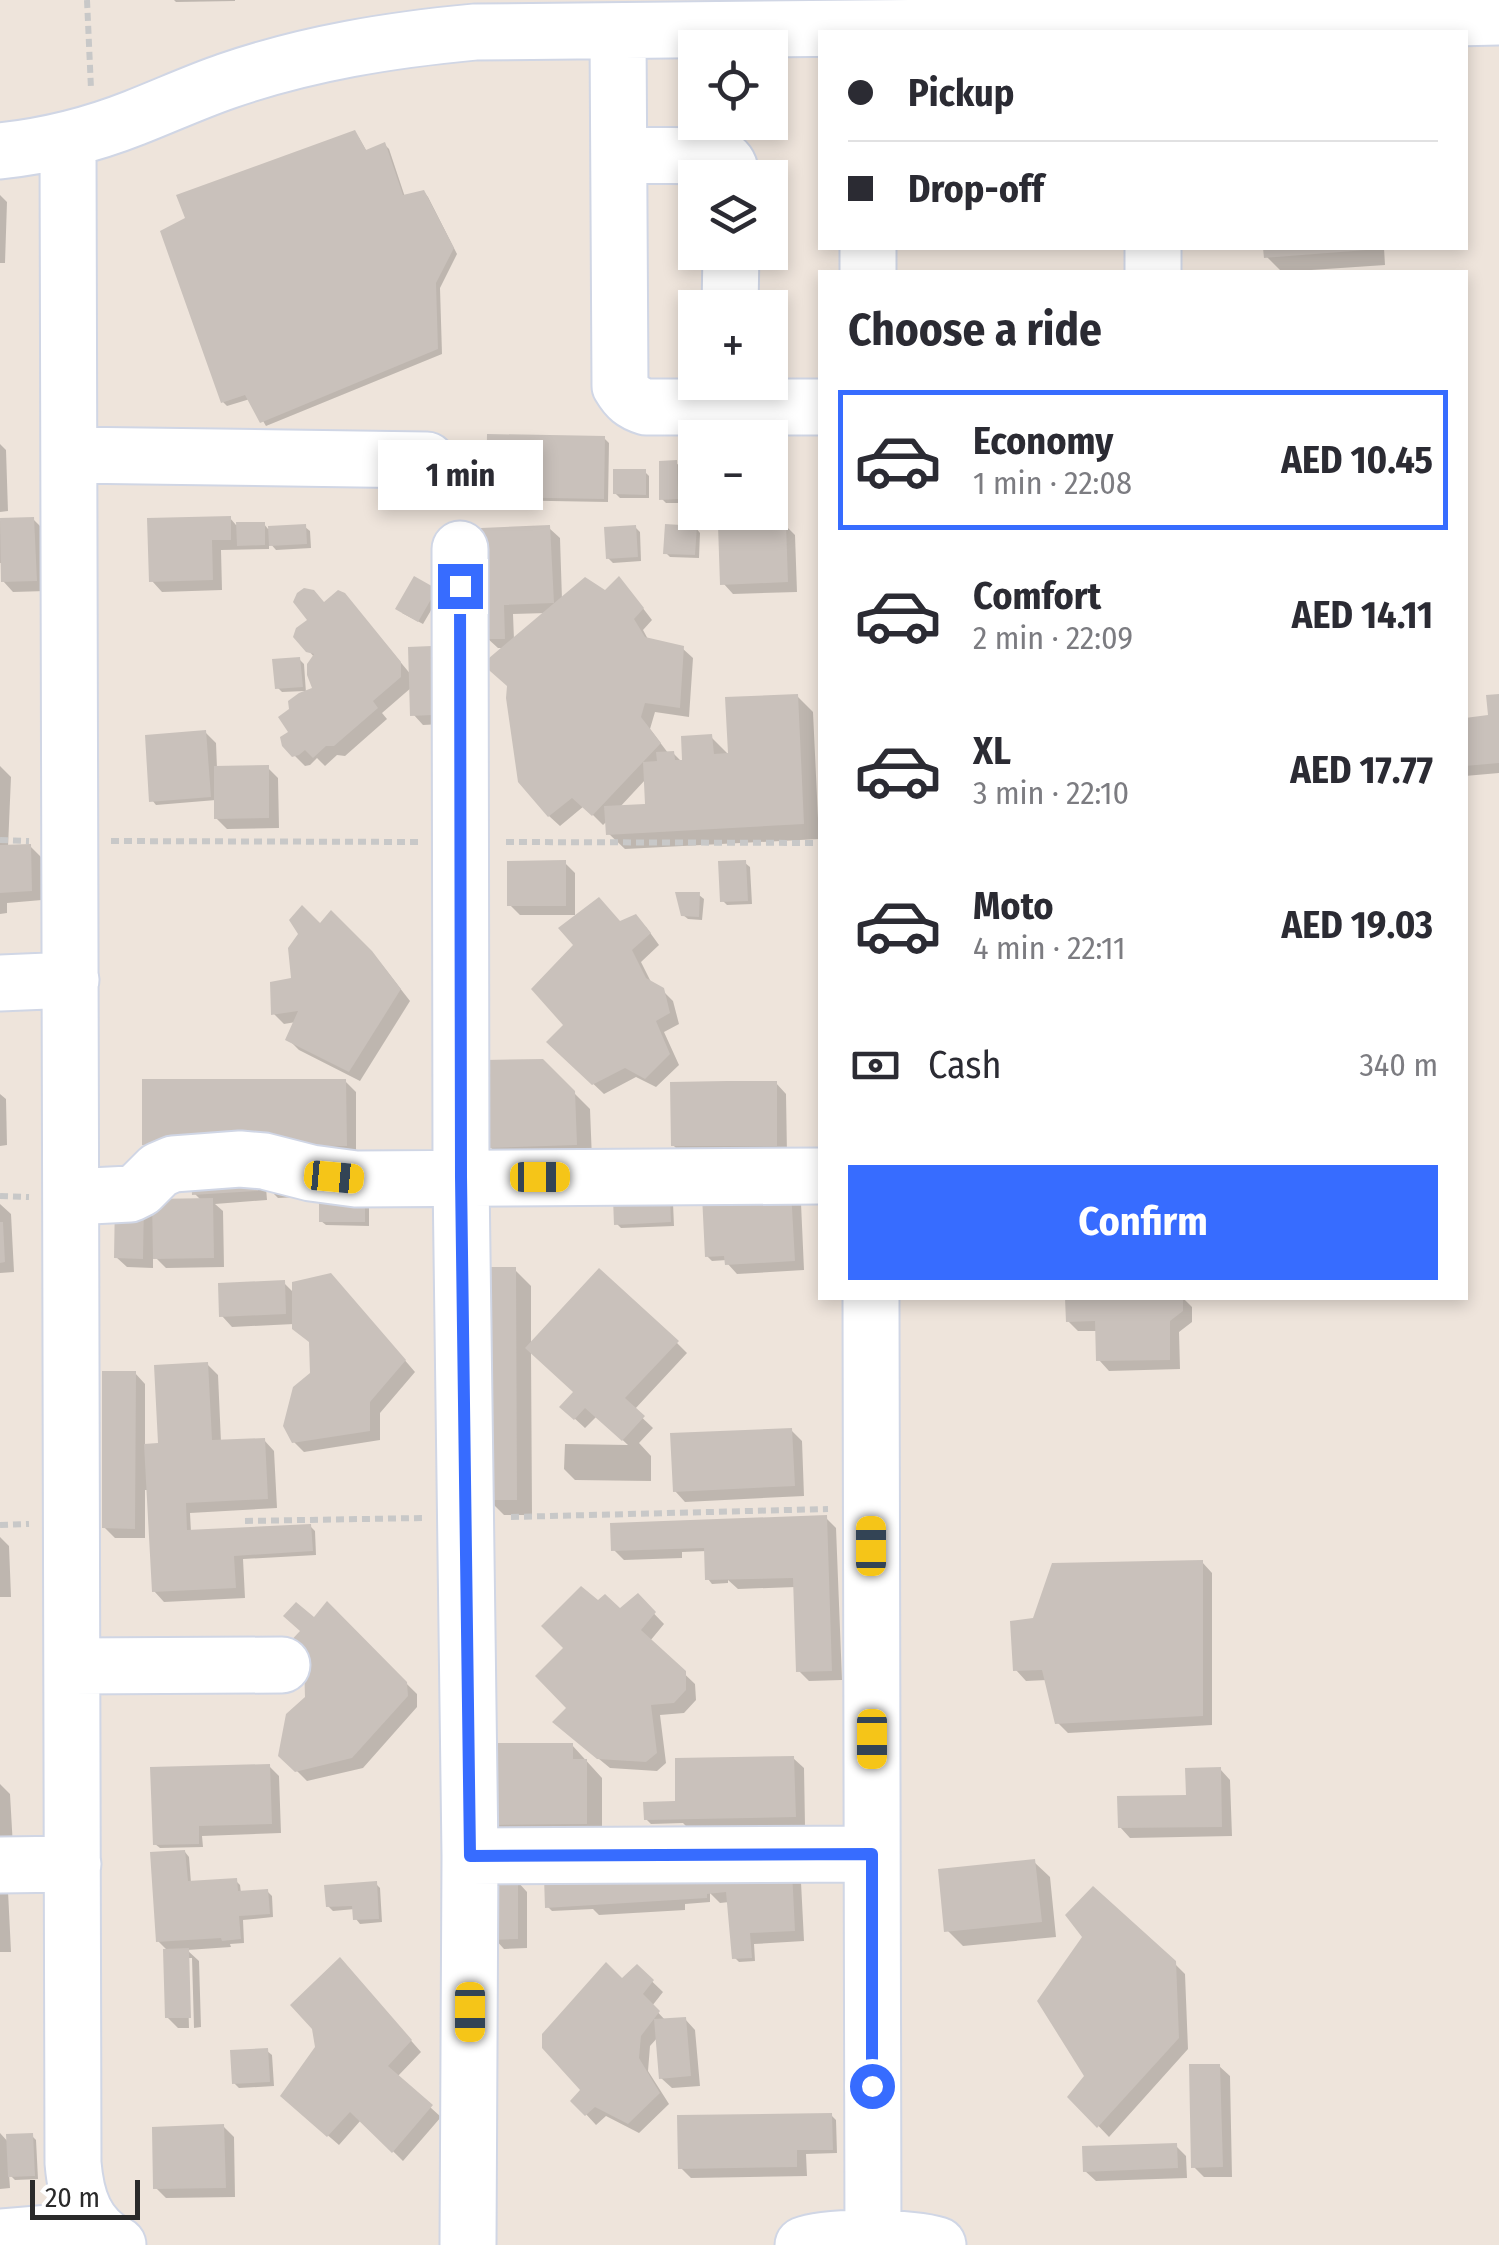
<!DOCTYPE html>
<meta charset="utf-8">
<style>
:root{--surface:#fff;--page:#f2f2f3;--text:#2b2b33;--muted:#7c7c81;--line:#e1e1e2;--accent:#376cff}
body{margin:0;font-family:"Fira Sans Condensed",sans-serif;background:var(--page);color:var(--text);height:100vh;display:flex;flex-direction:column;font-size:38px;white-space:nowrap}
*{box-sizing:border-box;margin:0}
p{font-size:32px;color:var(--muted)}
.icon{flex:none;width:55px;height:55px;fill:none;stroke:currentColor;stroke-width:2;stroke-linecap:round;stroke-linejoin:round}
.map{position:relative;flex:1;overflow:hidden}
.side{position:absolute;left:818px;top:270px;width:650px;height:1030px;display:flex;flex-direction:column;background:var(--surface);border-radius:0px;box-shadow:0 5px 15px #0003}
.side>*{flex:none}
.guide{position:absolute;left:818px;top:30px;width:650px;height:220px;border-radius:0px;box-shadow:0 5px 15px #0003;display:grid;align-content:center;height:220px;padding:0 30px;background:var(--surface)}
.fabs{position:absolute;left:678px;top:30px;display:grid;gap:20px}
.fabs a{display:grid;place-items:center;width:110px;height:110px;border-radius:0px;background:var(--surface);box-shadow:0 5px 15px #0003;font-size:50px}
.scale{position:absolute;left:30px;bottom:25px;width:110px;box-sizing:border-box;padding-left:10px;border:5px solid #2a2a2a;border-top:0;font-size:28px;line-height:35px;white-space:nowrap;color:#2a2a2a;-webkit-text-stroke:8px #fff;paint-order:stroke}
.end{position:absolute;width:45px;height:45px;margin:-22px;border:12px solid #376cff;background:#fff;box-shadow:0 0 0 5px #fff}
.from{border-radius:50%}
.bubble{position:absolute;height:70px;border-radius:0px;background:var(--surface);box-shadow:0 5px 15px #0003;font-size:32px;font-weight:700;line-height:70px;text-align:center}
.car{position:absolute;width:30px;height:60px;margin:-30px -15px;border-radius:12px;box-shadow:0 0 8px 2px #0007;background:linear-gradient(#f5c518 24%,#345 0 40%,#f5c518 0 76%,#345 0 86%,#f5c518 0)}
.guide b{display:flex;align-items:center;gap:35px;height:95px;font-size:38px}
.guide b+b{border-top:2px solid var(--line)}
.guide i{width:25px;height:25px;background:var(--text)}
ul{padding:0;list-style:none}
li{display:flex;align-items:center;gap:30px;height:140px;margin:0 20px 15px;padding:0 10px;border:5px solid transparent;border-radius:0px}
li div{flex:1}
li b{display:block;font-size:38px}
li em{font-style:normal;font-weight:700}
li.current{border-color:var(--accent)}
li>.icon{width:90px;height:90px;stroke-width:1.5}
h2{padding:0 30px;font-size:45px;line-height:120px}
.pay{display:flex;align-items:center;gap:25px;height:110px;padding:0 30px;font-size:38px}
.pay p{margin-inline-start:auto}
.primary-button{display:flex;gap:20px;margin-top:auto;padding:20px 30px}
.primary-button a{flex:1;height:115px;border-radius:0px;background:var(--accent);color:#fff;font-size:40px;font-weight:700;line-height:115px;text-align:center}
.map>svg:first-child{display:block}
.shadow{fill:#0003;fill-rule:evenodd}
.building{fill:#c9c1bb}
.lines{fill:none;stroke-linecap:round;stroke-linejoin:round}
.minor-casing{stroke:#d0d6e5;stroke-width:59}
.path{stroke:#c8c8c8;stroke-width:6;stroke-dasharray:8 5;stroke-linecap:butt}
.minor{stroke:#fff;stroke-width:55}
.route{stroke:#376cff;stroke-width:12}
</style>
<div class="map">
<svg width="1499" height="2245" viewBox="0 0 1499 2245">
<rect width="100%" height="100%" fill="#eee4db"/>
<path class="shadow" d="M174,0H235V1L176,2Z
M359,138L367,152L385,145L389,149L405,197L424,192L428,197L457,254L440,288L442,354L266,426L250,399L227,406L223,402Z
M0,195L7,202L5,263H0Z
M1266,248H1384L1385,265L1282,272L1267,257Z
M604,438L609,443L608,502L493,500L489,496Z
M0,444L6,450L8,511L0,512Z
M676,463L681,467L682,503H666L662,499Z
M645,472L649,476V498H620L615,493Z
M230,518L236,525L264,524L268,529L305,527L310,531L311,548L276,550L269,542V549L221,550L222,590L162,592L152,581Z
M33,519L44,530L46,591L13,592L3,581L2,563H0V521Z
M785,525L795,535L797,592L733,594L723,583Z
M635,527L640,532L641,561L613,563L608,558Z
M549,528L560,538L562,600L629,590L652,620L643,630L649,641L682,648L693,658L689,717L655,712L650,729L668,753H673L685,765L711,737L730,756L797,696L813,712L819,839L625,849L609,834L608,820L603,825L584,806L560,826L549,816L504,648H498L487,638L484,530ZM547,613L514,640L513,614ZM646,779L647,806L619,808Z
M696,528L700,533L699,558L670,557L666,553Z
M415,579L440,595L423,624L402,613Z
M325,605L355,607L412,676L431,649L441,659L442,724L423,725L413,714L412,687L382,713L387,719L345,756L337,755L325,766L317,758L310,765L305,766L284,745L292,732L305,691L282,692L278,688L299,659L304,664L306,693L315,690V658L308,650Z
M1499,697V773L1465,776V720L1491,718Z
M205,732L216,743L217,768H268L278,778L279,828L227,829L216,818V800L156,805L152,800Z
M0,766L11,777L8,847L30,846L41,857L42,900L7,903V913L0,914Z
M565,863L575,873V915H520L510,905Z
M745,863L750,867L752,904L727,905L723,901Z
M699,895L704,899L702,920L688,919L683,915Z
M620,923L646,927L659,945L641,962L652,984L662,990L673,1001L679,1024L664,1032L679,1065L656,1087L636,1077L604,1094L549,1042L566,1025Z
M320,927L382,965L410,1001L360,1081L299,1050L288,1039L296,1022L284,1024L274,1014L294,980Z
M542,1061L590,1109L592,1160L506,1162L490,1147Z
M345,1081L356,1092V1155L154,1154L144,1144Z
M776,1083L786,1094L787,1155L684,1156L673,1145Z
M0,1094L6,1099L7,1145L0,1146Z
M265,1175L267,1200L215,1204L223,1211L224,1267L166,1268L153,1255V1268L127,1267L116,1257L117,1203L202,1201L195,1194Z
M273,1181L298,1197L278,1198L274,1194Z
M790,1193L801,1203L804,1270L737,1274L727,1263V1260L712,1261L707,1256Z
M673,1203L674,1226L621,1228L617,1224Z
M0,1204L11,1214L14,1272L0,1273Z
M364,1204L369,1208V1226L326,1225L321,1221Z
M515,1270L531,1286V1345L677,1343L687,1353L634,1410L653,1428L639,1443L651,1456V1481L575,1480L564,1469L565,1444L628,1445L597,1416L585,1428L573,1417L576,1392L531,1351L532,1515H504L488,1499Z
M284,1283L294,1293L341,1286L415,1372L380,1413V1440L304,1452L294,1442L313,1374L312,1344L294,1328V1324L232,1327L222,1316Z
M1068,1298H1183L1192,1307V1322L1179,1332L1180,1369L1109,1371L1099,1360L1098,1331H1078L1068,1321Z
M207,1364L218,1375L221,1442L264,1440L274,1451L277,1508L190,1513L191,1532L310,1526L315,1531L316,1555L243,1559L245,1598L164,1602L154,1591L149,1490H145V1538H115L104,1527L135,1373L145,1384V1446L161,1445Z
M791,1430L802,1441L804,1496L685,1502L675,1491Z
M826,1518L836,1528L842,1680L809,1681L799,1671L796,1587L738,1589L728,1580V1583L712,1584L708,1579L707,1551L682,1552V1558L624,1560L614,1550Z
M0,1537L9,1546L11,1597H0Z
M1202,1562L1212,1573V1725L1068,1733L1057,1722L1047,1680L1026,1681L1016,1670L1035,1620Z
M638,1597L664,1624L650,1641L695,1684L696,1700L684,1713L660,1715L666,1763L657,1771L610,1768L566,1732L570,1708L566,1648L598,1603L620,1611Z
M327,1605L417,1694V1707L363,1768L307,1781L281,1755L307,1698L314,1620Z
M572,1745L602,1778V1839L509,1840L493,1824Z
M793,1758L804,1768L805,1826L689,1829L683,1823L651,1824L646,1819Z
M269,1766L279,1776L281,1833L202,1836L203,1847L160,1848L155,1844Z
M1220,1769L1230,1780L1232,1836L1130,1838L1120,1827L1188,1797Z
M0,1784L10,1794L13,1847H0Z
M185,1852L189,1857L191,1883L236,1881L240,1885L241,1893L267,1891L272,1896L273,1917L243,1920L244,1943L230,1944L231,1947L187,1950L199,1961L201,2027L194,2028L192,1958H187L189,2028H178L167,2017L169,1952L158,1941Z
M1034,1862L1050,1877L1056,1937L963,1946L947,1930Z
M791,1872L801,1882L804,1941L754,1944L755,1961L739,1962L735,1958L729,1902L720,1903L710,1893V1902L685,1904V1910L599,1915L593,1909L552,1911L548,1907Z
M517,1881L527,1892V1948L504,1949L494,1938Z
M0,1882L8,1891L11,1952H0Z
M376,1884L380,1888L382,1922L360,1924L356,1919L355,1909L333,1911L328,1906Z
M1174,1963L1185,1974L1188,2049L1109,2137L1070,2096Z
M637,1967L663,1992L652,2006L666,2021L685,2019L695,2030L700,2086L672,2088L661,2078L658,2037L650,2046L648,2071L669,2104L639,2133L606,2116L596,2125L574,2101L584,2090L622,1981Z
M350,1971L421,2052L397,2077L441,2117L403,2161L361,2120L339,2145L294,2106Z
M267,2051L272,2055L274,2086L239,2088L234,2083Z
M1219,2066L1230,2076L1232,2177H1204L1194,2167Z
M831,2115L836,2120L837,2153L806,2154L807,2176L691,2178L681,2168Z
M224,2127L234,2137L235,2197L166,2198L156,2188Z
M0,2133L9,2143L32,2136L36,2140L38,2179L15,2180L9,2174L10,2188L0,2189Z
M1176,2146L1186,2156L1187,2178L1096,2181L1085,2171Z"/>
<path class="building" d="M355,130L366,150L385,142L403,195L424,190L454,248L436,283L438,349L260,423L245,395L221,403L160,231L185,218L176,195Z
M1263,248H1366V250L1264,258Z
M487,434L605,436L604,499L486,497Z
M677,460L678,499L659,500V461Z
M613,469H646V495L613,494Z
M231,516V540H212L213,580L149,582L147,518Z
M34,517L37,581L1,582L0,518Z
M236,522H265V545L237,546Z
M786,523L788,582L720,585L718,525Z
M306,524L307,544L269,546L268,526Z
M665,524L697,526L695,555L663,554Z
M550,525L554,603L504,605L505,639H485L481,528Z
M636,525L638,557L606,559L604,527Z
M414,576L437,589L418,622L395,609Z
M619,576L644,608L634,619L645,637L684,646L680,708L645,703L641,717L661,743L592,816L572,798L548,817L518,782L506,698L507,686L482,664L585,577L605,590Z
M304,588L314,590L324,602L338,590L345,593L401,662V677L373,701L378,708L334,746H326L313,758L305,750L299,755L292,757L282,746L280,737L288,732L278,717L289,709L288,701L299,693L312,688L307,675V664L314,654L306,652L293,637L296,628L307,620L293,602L297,593Z
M432,646L433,715L410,716L408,647Z
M300,657L303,687L275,689L272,659Z
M798,694L804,824L606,835L604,806L645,804L643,762L657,761L656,752L674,751L675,760H682L681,736L712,734L714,754L728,753L725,697Z
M1499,694V763L1465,766V718L1488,715L1486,695Z
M206,730L211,797L149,802L145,735Z
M269,765V818L214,819V766Z
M31,844L32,891L0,893V845Z
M566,860V906H507V861Z
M746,860L748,901L720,902L718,861Z
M675,892H700L699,917L681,916Z
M599,897L620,921L636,914L651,933L632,950L646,978L664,988L670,1013L656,1021L670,1054L645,1079L625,1068L592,1085L546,1042L563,1025L531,989L573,945L558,928Z
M302,905L320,923L331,910L372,951L401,989L349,1072L285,1040L298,1011L271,1015L270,982L291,978L288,948L298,934L289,920Z
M543,1059L575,1091L577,1145L488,1148L485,1060Z
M142,1079H346L347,1146L142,1145Z
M727,1081H777V1146H671L670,1082Z
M256,1162L258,1191L192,1195L191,1165Z
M791,1190L795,1261L725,1265L724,1256L705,1257L702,1195Z
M670,1196L671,1222L614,1225L613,1198Z
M213,1198L214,1258L153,1259L152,1199Z
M115,1200L144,1201L143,1259L114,1258Z
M319,1201H365V1222H319Z
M0,1222H3L5,1262L0,1263Z
M483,1267H516L517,1500H485Z
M599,1268L679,1341L625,1398L645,1416L622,1441L585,1408L574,1420L559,1407L573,1392L525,1348Z
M331,1273L406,1360L370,1402V1431L292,1443L283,1426L293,1387L310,1373L309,1342L292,1329V1282Z
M285,1280L286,1314L219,1317L218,1283Z
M1065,1298H1183V1311L1170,1321V1360L1096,1361L1095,1321L1066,1322Z
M208,1362L212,1440L265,1438L268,1499L186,1503L187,1530L311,1524L313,1551L234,1556L236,1588L152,1592L144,1444L158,1443L154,1365Z
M102,1371H136L135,1529L102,1528Z
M792,1428L795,1486L673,1492L670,1433Z
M827,1515L832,1671L796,1672L793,1578L705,1580L704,1548L611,1551L610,1523Z
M1203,1560V1716L1055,1724L1042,1670L1013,1671L1010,1621L1033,1618L1052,1563Z
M581,1586L598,1600L605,1594L620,1608L638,1593L656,1612L641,1630L686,1671V1690L674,1703L651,1705L657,1753L646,1762L597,1759L552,1722L566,1708L535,1676L563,1648L541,1626Z
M327,1601L407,1682L408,1696L352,1758L295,1772L278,1756L286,1714L305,1697L304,1662L285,1647L300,1631L283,1616L296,1602L314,1617Z
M490,1743H573V1759H587V1824L491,1825Z
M794,1756L796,1817L644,1820L643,1802L675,1801V1758Z
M270,1764L272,1824L199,1826V1844L153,1845L150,1767Z
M1221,1767L1222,1827L1118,1828L1117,1796L1186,1795L1185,1768Z
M185,1850L188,1881L237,1878L238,1891L268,1889L270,1914L239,1916L241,1939L222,1941L221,1938L156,1942L150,1852Z
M1035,1859L1042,1922L944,1932L938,1869Z
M792,1870L795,1931L750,1933L752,1958L732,1959L726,1892L707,1894V1898L545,1908L544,1877Z
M490,1879H518V1939L491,1940Z
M377,1881L379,1919L353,1920L352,1906L326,1907L324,1885Z
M1093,1886L1176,1961L1179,2038L1097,2128L1067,2097L1084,2076L1037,2001L1082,1937L1065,1915Z
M189,1948L191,2018H165L163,1949Z
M340,1957L412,2040L388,2066L433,2105L392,2153L350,2112L327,2137L280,2096L315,2047L312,2029L290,2005Z
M606,1962L622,1978L637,1964L654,1980L643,1994L660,2011L641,2036L639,2058L660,2093L628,2124L595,2107L585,2116L570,2101L580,2090L542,2048V2034Z
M686,2017L691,2076L659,2079L654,2019Z
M268,2048L270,2082L232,2084L230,2050Z
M1189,2064H1220L1223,2167L1191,2168Z
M832,2113L833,2150H797V2167L678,2169L677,2115Z
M224,2124L226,2188L153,2189L152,2127Z
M33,2133L35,2176L8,2177L6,2134Z
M1177,2143L1178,2168L1083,2172L1082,2146Z"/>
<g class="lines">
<g class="minor-casing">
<path id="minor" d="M618,31L620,386C627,398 633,403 646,407H820
M68,140L73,2163C76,2198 85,2228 118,2245
M0,151C46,146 91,135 134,118C165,106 195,92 227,81C308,53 390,40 475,32L1152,25L1499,17
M620,155L719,156C728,162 731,167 731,178
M868,248V272
M1153,248V272
M730,308L731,252
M69,455L427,460
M460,549L461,1177L470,1856L468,2245
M0,983L71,980
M71,1197L130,1194L140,1189L159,1170L173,1164L240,1159L264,1161L311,1173L356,1179L820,1176
M871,1298L873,2245
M72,1666L282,1665
M470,1856L872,1854
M0,1865L73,1864
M0,2237L50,2233L87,2218
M803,2245C827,2235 911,2237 938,2245"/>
</g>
<path class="path" d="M87,0L91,89
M0,840L29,841
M111,841L419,842
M506,842L820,843
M0,1196L29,1197
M511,1517L828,1509
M245,1521L423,1518
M0,1525L29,1524"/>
<use href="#minor" class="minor"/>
</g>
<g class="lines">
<path class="route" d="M460,586L461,1177L470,1856L872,1854V2086"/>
</g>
</svg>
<div class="fabs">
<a><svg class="icon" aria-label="locate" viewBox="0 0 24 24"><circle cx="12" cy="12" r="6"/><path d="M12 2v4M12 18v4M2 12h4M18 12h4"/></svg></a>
<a><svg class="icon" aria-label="layers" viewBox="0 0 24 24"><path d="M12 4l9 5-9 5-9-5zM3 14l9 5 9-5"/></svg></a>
<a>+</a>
<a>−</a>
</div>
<div class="scale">20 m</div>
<i class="end from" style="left:872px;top:2086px"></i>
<i class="end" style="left:460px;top:586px"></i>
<div class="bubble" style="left:378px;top:440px;width:165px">1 min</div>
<i class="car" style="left:334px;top:1177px;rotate:95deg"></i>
<i class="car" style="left:540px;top:1177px;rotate:90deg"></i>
<i class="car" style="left:871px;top:1546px;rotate:0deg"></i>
<i class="car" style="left:872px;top:1739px;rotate:180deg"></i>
<i class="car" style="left:470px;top:2012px;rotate:180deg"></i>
<div class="guide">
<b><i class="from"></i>Pickup</b>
<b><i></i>Drop-off</b>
</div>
<section class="side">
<h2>Choose a ride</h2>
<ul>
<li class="current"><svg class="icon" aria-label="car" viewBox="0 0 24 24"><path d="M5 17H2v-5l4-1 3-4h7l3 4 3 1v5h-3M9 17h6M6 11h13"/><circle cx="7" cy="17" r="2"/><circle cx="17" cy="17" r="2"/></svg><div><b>Economy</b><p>1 min · 22:08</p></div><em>AED 10.45</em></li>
<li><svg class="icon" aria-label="car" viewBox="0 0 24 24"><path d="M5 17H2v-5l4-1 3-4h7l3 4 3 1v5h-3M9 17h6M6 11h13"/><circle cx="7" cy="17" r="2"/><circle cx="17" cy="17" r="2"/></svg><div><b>Comfort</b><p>2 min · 22:09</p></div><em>AED 14.11</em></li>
<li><svg class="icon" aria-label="car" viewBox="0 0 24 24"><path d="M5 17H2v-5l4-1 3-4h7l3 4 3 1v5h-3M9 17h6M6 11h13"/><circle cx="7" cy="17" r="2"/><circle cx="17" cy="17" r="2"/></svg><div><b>XL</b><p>3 min · 22:10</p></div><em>AED 17.77</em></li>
<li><svg class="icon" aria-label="car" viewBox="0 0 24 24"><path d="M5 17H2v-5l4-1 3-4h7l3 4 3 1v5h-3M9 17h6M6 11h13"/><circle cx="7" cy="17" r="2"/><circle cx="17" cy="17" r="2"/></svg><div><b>Moto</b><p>4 min · 22:11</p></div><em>AED 19.03</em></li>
</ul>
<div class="pay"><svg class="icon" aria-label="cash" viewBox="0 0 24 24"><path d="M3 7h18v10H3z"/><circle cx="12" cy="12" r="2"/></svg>Cash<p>340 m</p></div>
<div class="primary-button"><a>Confirm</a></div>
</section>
</div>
